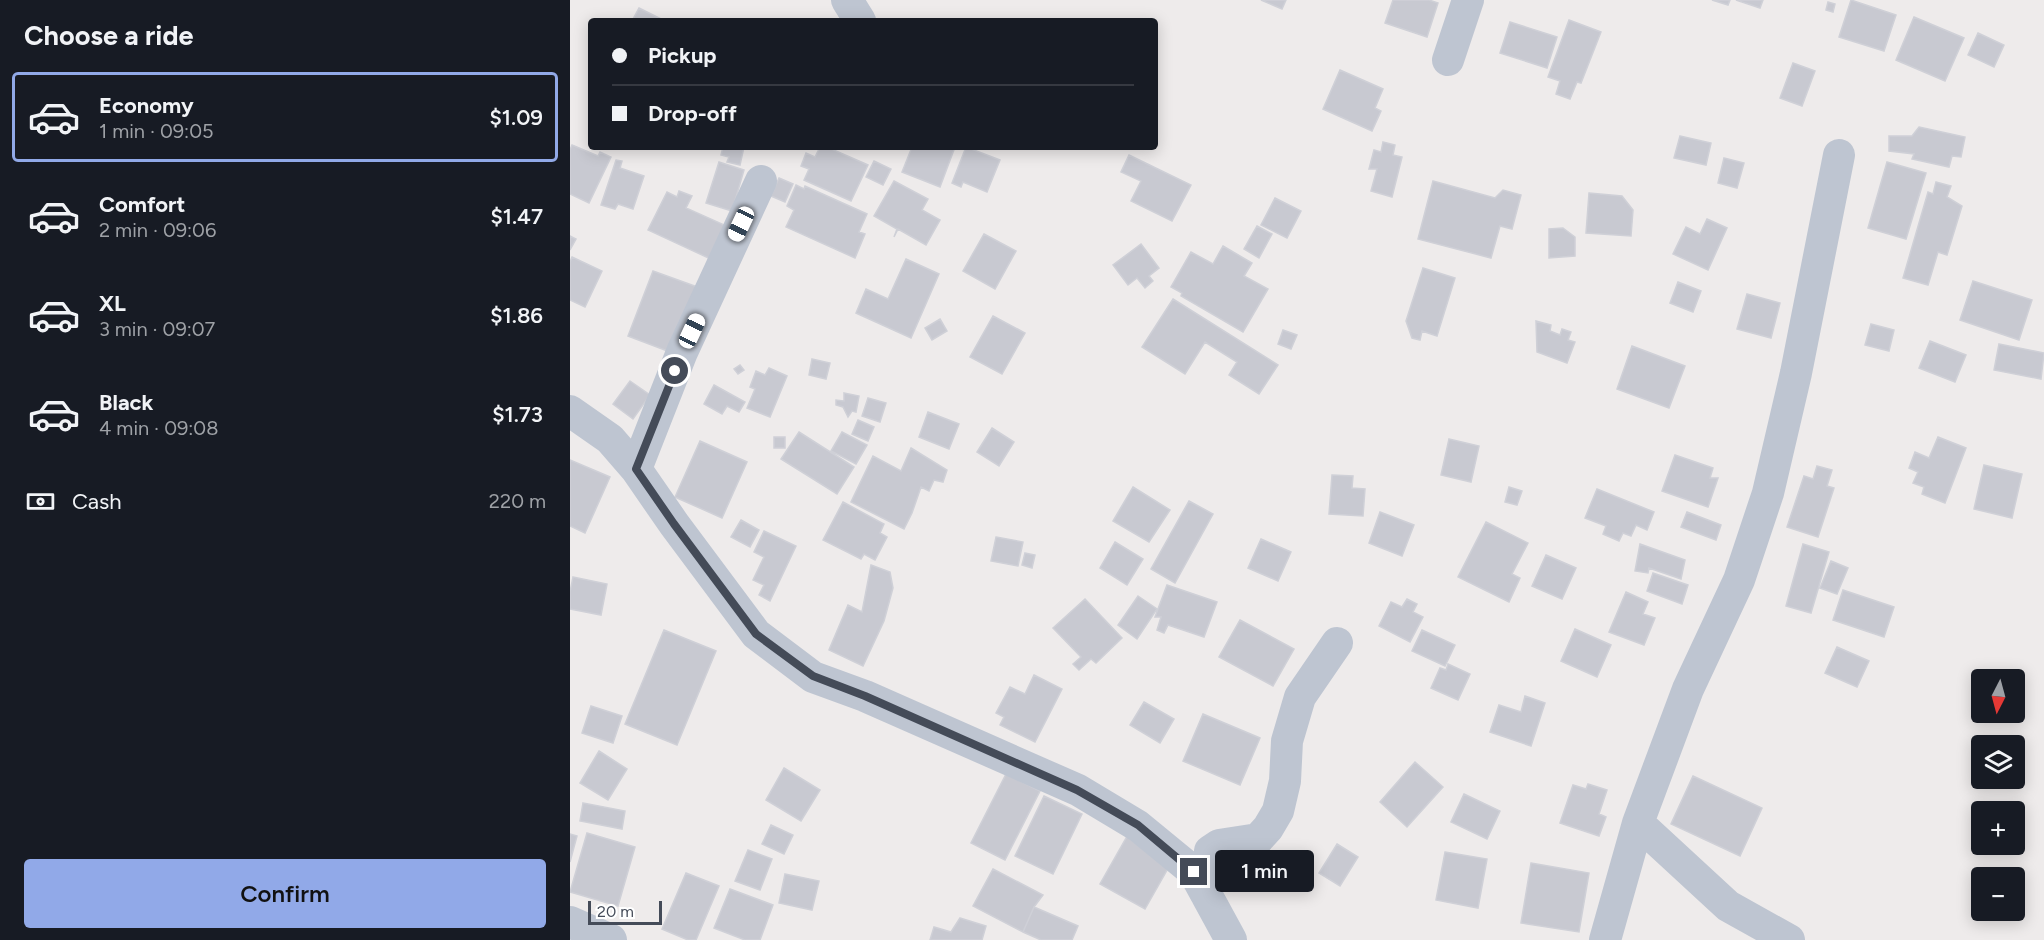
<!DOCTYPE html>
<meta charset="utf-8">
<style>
:root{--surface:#171b24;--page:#20242c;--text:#f1f3f6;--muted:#9ea1a6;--line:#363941;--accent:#91a9e8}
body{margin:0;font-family:Figtree,sans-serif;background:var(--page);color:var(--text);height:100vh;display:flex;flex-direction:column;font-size:22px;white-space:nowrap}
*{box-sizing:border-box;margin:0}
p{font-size:20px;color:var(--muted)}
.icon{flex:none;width:33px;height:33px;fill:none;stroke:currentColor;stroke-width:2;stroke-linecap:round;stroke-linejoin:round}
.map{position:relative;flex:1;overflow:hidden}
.drawer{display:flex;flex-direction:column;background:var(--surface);width:570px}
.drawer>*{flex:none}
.hud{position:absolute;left:18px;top:18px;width:570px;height:132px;border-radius:6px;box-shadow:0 3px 15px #0003;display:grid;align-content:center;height:132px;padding:0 24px;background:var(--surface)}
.needle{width:39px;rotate:186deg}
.fabs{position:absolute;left:1401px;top:669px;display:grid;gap:12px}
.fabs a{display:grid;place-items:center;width:54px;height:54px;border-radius:6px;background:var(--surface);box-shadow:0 3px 15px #0003;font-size:30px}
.scale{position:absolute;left:18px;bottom:15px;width:74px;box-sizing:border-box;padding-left:6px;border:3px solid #444b58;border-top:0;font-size:16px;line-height:21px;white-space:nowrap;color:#444b58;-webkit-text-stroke:4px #fff;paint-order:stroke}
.end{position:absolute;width:27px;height:27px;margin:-14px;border:8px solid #444b58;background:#fff;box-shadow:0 0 0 3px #fff}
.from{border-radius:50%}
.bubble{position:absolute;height:42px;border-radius:6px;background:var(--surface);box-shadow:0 3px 15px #0003;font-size:20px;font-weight:600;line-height:42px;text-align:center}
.car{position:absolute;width:18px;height:36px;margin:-18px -9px;border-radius:8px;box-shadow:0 0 4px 2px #0007;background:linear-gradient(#fff 24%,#345 0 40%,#fff 0 76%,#345 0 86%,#fff 0)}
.hud b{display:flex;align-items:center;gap:21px;height:57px;font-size:22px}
.hud b+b{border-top:2px solid var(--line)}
.hud i{width:15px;height:15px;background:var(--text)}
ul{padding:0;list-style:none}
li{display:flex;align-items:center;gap:18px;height:90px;margin:0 12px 9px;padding:0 12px;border:3px solid transparent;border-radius:6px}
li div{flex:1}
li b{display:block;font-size:22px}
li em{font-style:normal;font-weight:600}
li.active{border-color:var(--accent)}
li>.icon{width:54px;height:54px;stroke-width:1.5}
h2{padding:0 24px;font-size:27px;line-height:72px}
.pay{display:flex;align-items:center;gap:15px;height:66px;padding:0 24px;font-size:22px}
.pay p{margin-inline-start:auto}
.cta{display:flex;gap:12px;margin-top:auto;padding:12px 24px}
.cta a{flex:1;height:69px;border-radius:6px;background:var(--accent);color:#111;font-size:24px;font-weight:600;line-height:69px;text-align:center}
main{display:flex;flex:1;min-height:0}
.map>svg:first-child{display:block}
.building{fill:#c8c9d1;stroke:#cfd0d7;stroke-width:1.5}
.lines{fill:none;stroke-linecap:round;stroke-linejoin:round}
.minor{stroke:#bec5d1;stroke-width:32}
.route{stroke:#444b58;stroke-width:8}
</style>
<main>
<section class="drawer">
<h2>Choose a ride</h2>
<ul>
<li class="active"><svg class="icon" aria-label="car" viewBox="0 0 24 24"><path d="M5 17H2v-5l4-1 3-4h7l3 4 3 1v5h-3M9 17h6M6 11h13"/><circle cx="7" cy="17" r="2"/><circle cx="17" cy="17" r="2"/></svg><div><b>Economy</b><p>1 min · 09:05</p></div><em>$1.09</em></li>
<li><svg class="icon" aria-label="car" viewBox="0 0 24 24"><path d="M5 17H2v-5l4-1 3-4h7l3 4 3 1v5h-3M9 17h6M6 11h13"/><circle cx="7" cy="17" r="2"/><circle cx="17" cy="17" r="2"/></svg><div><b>Comfort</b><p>2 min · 09:06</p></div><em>$1.47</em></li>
<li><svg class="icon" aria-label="car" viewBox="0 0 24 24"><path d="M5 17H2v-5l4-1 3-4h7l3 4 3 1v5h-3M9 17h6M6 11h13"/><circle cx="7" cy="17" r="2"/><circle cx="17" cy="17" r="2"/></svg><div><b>XL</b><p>3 min · 09:07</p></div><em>$1.86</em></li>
<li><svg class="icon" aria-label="car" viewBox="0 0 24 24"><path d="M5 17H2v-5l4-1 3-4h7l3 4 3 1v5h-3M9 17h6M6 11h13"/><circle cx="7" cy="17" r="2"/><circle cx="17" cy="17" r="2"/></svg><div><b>Black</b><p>4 min · 09:08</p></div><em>$1.73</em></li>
</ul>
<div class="pay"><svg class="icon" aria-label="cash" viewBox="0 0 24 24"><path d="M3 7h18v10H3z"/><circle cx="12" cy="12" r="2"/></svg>Cash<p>220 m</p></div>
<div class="cta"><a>Confirm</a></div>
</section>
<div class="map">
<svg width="1474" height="940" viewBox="0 0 1474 940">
<rect width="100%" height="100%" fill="#eeebeb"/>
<path class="building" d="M691,0H716L712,9Z
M823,0H859L868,3L857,37L815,23Z
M1142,0H1160L1158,5Z
M1166,0H1193L1190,8Z
M1281,0L1326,15L1314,51L1269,37Z
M1258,2L1265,4L1263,12L1256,10Z
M69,8L95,21H62Z
M1344,17L1394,38L1375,81L1326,60Z
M999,20L1031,32L1011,83L1007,82L1000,99L986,94L990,81L978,77Z
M940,22L987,37L977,68L930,53Z
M1408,33L1434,45L1424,67L1398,55Z
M1223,63L1245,71L1232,106L1210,98Z
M770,70L813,89L805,108L811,111L802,131L753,109Z
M1349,127L1395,137L1391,157L1382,156L1379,167L1342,159L1344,154L1319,151V136H1342Z
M1110,136L1141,143L1136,165L1104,158Z
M813,142L825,145L823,155L832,157L822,197L801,191L807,169H799L804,150L811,152Z
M2,145L28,156L30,152L41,157L19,203L0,194V150Z
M153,147H174L170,165L157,162L159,157L151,155Z
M250,147H257L298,165L281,201L234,180L239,169L231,166L236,153L245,157Z
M342,147H385L370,187L332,172Z
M396,147L430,160L417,192L393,182L391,187L382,183Z
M559,155L621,185L602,221L561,201L571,181L551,172Z
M1154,158L1174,163L1167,188L1148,183Z
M46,160L52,161L50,168L74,176L63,209L48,204L45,209L31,205Z
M304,161L321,169L313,185L296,177Z
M149,162L174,170L162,211L136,203Z
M1317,162L1356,173L1336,239L1298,228Z
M209,178L223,184L215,202L201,196Z
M324,181L358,199L352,210L370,220L356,245L328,229L324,237L327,229L304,216Z
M863,181L925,198L933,190L951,195L942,229L930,226L921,258L848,239Z
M1366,182L1381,186L1377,197L1392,206L1377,255L1368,252L1358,285L1333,278L1358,192L1363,194Z
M226,185L234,189L235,186L297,214L289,232L295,234L285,258L216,227L224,210L217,206Z
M109,191L122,196L116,208L161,228L145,261L78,230L97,192L107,197Z
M1019,193L1052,196L1063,210L1061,236L1016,233Z
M705,198L731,211L717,238L691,225Z
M1137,219L1157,228L1138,270L1103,254L1116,227L1130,234Z
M687,226L702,234L689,258L674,249Z
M993,228L1005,237V256L979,258V229Z
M414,234L446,251L425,289L393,271Z
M0,236L6,239L0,250Z
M571,244L589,268L579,276L583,281L575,288L567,278L558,285L543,265Z
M653,246L682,263L674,276L698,289L673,332L611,296L612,293L601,287L621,252L643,264Z
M2,257L32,271L15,307L0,300V262Z
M336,259L369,274L341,338L286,313L296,289L318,299Z
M853,268L885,278L867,336L852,331L850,340L842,338L836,321Z
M83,271L133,289L108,355L58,336Z
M1403,281L1462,300L1449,340L1390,320Z
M1108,282L1131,291L1123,312L1100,303Z
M1177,294L1210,303L1201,338L1167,329Z
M603,299L708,365L689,394L659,375L667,362L635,342L615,374L572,347Z
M423,316L455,333L432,374L400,357Z
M370,319L377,331L362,340L355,328Z
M966,321L981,325L980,331L990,335L992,329L1001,332L998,340L1005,342L997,363L967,352Z
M1301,324L1324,330L1319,351L1295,345Z
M713,330L727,335L721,349L708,344Z
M1360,341L1396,355L1385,382L1349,368Z
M1429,344L1474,353L1471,379L1424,370Z
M1062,346L1115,366L1099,408L1047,389Z
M242,359L260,363L256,379L239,375Z
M170,365L174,370L168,374L164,369Z
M199,368L217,376L200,417L177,408L185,389L180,387L186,371L195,375Z
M60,381L80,395L63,419L43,404Z
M144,385L175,402L169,412L157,406L152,414L134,404Z
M274,393L289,396L286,412L282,411L278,417L273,407L266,405V400L274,401Z
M298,398L316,403L310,422L292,416Z
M358,412L389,424L379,449L349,437Z
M288,420L304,427L298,441L282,434Z
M422,428L444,442L429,466L407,452Z
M229,432L284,467L267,494L211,459Z
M272,432L297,445L286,464L261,451Z
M204,437H215V448H204Z
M1368,437L1396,448L1375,503L1352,494L1354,487L1343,483L1348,472L1339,468L1345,452L1359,458Z
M879,439L909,446L901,482L871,475Z
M130,441L177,462L152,518L105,497Z
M341,448L377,470L373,482L364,480L359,491L351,487L342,513L334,529L281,502L303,456L331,471Z
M1105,455L1143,468L1140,478H1148L1138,507L1092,491Z
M0,460L40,477L15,533L0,526Z
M1414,465L1452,474L1442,518L1404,509Z
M1247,466L1262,470L1257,486L1264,488L1248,537L1217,527L1234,476L1243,479Z
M762,475L783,476L782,488L795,489L793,516L759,514Z
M563,487L600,510L579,542L543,521Z
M939,487L952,491L947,505L935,502Z
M1027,489L1084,512L1077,530L1066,525L1061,536L1053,533L1049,541L1033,534L1036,526L1015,518Z
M619,501L643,514L605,583L581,569Z
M273,502L314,524L310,533L317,537L305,560L294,554L291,559L253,540Z
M810,512L844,525L832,556L799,543Z
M1117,512L1151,525L1146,540L1111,527Z
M171,520L189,530L180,547L161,537Z
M916,522L958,543L942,574L950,578L939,602L888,577Z
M194,531L226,546L200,601L189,595L194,585L183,580L194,557L184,552Z
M426,537L453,542L448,566L421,561Z
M691,539L721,552L708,581L678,568Z
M545,542L573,559L557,585L530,568Z
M1070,544L1115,560L1111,579L1079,568L1078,573L1065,571Z
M1233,544L1259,552L1241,613L1216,606Z
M455,553L465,555L462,568L452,565Z
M976,555L1006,568L992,599L962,586Z
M1261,561L1278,568L1267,594L1250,588Z
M301,565L320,572L323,588L314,621L293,666L259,650L278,605L292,612Z
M1083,573L1118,585L1112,604L1077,591Z
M3,577L37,584L31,615L0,609V592Z
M597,585L647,602L634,637L598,625L594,633L587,630L591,617H585Z
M1273,590L1324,607L1314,637L1263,620Z
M1056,592L1078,602L1073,614L1085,618L1074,645L1039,632Z
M568,596L587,609L567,639L548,625Z
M515,599L552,638L526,663L521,659L509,670L503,664L511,657L483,628Z
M837,599L847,604L843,612L853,617L840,642L809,626L821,602L832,607Z
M670,620L724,649L703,686L649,657Z
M1005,629L1041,645L1027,677L991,661Z
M94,630L146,651L107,745L55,724Z
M852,630L885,645L875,666L842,651Z
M1267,647L1299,661L1287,687L1255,673Z
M878,664L900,674L888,700L861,688L870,668L876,670Z
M464,675L492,689L465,742L430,725L434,717L426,713L440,687L455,694Z
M955,696L975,703L961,746L920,732L929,705L951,712Z
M574,702L604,719L590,743L560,725Z
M21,706L52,716L43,743L12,733Z
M633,714L690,738L670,785L613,761Z
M29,751L57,769L38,800L10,783Z
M845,762L873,787L837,827L810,802Z
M214,768L250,790L231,821L196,800Z
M436,774L470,791L435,860L401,843Z
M1123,776L1192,808L1170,856L1101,824Z
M1018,784L1037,790L1029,814L1036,817L1029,836L990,823L1003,785L1016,789Z
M894,794L930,811L917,839L881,822Z
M474,796L512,814L483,874L445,856Z
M13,803L55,811L52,829L10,821Z
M564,824L609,849L575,909L530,884Z
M201,825L223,835L214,854L192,844Z
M17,833L65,847L48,906L0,892Z
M0,834L7,836L0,862Z
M767,844L788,857L770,886L749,873Z
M178,850L202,859L190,890L165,881Z
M875,852L917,859L908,908L866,900Z
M961,863L1019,873L1009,932L951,923Z
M423,869L473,895L464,907L453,932L403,906Z
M116,873L149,886L126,940H118L92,929Z
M215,874L249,881L242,910L209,903Z
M160,889L203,905L190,940H175L144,928Z
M464,907L508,926L502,940H471L453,932Z
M390,918L416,926L412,940H360L364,927L381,932Z"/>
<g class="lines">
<path class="minor" d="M277,0L290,21
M878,60L898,0
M0,411L40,439L66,469L104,524L186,634L243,677L295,696L508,790L568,826L624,872L661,940
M66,469L112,352L191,181
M1068,823L1158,906L1219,940
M636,894L640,851L649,845L688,839L698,828L708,811L715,781L717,741L730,697L767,643
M0,922L41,940
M1035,940L1068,823L1118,689L1169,580L1198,493L1226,373L1269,155"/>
</g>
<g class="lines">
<path class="route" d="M105,371L66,469L104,524L186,634L243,676L295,696L507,790L568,825L624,872"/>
</g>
</svg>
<div class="fabs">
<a><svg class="needle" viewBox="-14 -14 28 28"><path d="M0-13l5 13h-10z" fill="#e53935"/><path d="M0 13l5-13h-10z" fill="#9ea1a6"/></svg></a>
<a><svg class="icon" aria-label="layers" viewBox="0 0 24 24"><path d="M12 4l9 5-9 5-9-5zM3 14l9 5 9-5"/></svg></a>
<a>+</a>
<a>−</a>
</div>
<div class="scale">20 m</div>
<i class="end from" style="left:105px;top:371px"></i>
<i class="end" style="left:624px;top:872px"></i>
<div class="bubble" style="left:645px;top:850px;width:99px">1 min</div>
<i class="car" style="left:171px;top:224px;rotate:205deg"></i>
<i class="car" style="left:122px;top:331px;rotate:25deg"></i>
<div class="hud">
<b><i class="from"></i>Pickup</b>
<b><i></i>Drop-off</b>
</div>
</div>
</main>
